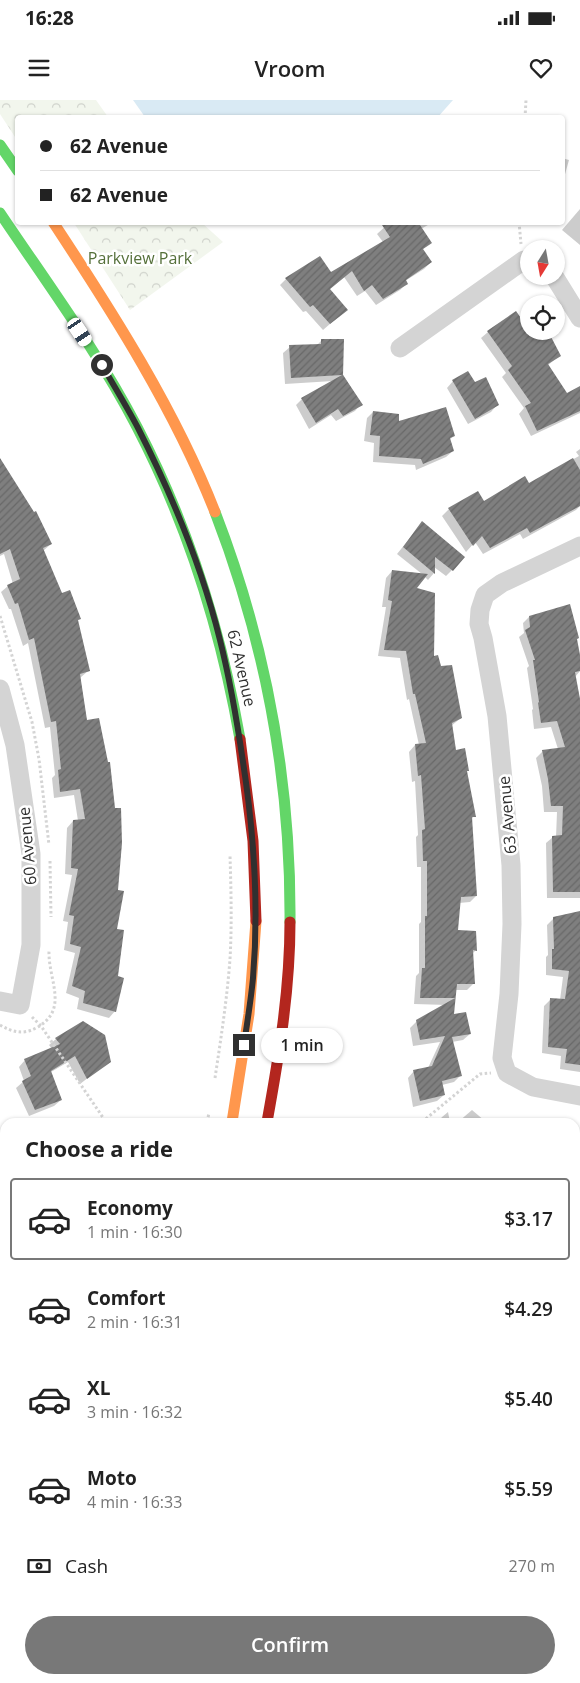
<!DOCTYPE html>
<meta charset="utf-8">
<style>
:root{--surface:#fff;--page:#f6f6f6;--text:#222;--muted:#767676;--line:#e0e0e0;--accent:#787878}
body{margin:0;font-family:"Open Sans",sans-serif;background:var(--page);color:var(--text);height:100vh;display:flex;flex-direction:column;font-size:19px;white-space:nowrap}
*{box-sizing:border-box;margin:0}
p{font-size:16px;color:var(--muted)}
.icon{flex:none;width:28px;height:28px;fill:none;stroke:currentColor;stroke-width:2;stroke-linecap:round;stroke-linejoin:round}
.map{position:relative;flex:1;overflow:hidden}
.drawer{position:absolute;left:0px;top:1018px;width:580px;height:566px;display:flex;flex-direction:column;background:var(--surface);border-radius:15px 15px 0 0;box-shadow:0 1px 4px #0004}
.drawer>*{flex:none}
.guide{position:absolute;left:15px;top:15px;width:550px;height:110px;border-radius:5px;box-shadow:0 1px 4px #0004;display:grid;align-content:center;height:110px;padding:0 25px;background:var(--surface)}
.needle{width:32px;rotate:191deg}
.fabs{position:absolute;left:520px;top:140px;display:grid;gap:10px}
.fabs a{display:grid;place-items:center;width:45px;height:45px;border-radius:50%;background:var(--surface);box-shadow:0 1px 4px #0004;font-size:25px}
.end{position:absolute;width:22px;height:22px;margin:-11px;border:6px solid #303030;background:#fff;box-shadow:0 0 0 2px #fff}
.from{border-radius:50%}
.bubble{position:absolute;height:35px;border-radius:18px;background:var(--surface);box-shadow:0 1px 4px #0004;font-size:16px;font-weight:600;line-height:35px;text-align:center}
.car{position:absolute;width:15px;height:30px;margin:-15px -8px;border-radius:6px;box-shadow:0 0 4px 1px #0007;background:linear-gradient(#fff 24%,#345 0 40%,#fff 0 76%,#345 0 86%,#fff 0)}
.guide b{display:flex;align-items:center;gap:18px;height:48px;font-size:19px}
.guide b+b{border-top:1px solid var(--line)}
.guide i{width:12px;height:12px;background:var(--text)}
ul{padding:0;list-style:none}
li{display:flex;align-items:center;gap:15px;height:82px;margin:0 10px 8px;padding:0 15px;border:2px solid transparent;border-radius:5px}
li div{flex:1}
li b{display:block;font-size:19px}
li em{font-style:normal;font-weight:600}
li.selected{border-color:var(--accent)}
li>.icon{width:45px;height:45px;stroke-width:1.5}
h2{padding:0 25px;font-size:22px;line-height:60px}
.pay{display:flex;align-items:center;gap:12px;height:55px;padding:0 25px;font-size:19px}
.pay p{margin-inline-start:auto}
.button{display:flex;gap:10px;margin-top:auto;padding:10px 25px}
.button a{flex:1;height:58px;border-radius:30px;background:var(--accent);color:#fff;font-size:20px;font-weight:600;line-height:58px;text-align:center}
.status{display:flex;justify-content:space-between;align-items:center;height:35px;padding:0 25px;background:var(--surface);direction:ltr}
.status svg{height:14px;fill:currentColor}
header{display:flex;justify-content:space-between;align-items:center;height:65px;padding:0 25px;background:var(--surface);font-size:22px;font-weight:600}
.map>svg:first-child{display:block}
.park{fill:url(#park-crowns)}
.water{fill:#d9eaf4}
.shadow{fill:#0003}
.building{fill:url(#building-hatch)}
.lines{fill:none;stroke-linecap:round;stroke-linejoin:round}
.path{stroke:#d4d4d4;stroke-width:3;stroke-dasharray:2.5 2.5;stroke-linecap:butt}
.lane{stroke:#d4d4d4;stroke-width:10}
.street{stroke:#d4d4d4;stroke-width:19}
.fast{stroke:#63d668;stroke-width:11}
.slow{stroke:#ff974d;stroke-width:11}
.jam{stroke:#b3261e;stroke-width:11}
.route{stroke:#303030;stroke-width:6}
.labels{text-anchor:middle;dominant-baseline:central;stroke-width:5;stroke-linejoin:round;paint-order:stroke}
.park-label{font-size:16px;fill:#55703a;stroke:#fff}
.street-label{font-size:16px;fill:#303030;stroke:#fff}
</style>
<div class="status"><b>16:28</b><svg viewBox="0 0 49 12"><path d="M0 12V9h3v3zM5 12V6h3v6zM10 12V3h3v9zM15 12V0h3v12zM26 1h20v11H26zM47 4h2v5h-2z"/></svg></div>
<header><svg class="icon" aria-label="menu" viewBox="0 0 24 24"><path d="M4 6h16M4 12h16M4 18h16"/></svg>Vroom<svg class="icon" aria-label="heart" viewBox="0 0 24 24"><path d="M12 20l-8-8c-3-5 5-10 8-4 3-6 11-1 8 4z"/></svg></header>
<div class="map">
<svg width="580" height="1583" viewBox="0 0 580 1583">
<defs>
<pattern id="park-crowns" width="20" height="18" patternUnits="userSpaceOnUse" patternTransform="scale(1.25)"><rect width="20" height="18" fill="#f2f6ed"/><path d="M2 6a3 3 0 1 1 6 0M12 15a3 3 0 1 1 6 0" fill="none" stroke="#d0d3cc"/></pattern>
<pattern id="building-hatch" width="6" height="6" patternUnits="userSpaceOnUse" patternTransform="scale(1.25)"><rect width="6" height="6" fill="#7f7f7f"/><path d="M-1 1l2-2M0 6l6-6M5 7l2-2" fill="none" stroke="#686868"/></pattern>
</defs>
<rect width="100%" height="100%" fill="#fff"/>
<path class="park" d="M0,0H96L108,17L18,18L17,40L0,14Z
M74,123H202L223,142L130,210Z"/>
<path class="water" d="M133,0H453L437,18L145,17Z"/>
<path class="shadow" d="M562,58L569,60L562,85Z
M580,109V145L562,130Z
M390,122H433L421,129L430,142L422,150L431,162L424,169L405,181L407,183L400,190L376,205L365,191L357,196L344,177L329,190L346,210L323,230L306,211L303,212L280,185L286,179L331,173L383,142L377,134Z
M529,231L559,256L547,266L567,294H580V313L531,336L519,314L524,308L502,277L506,273L481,238L488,232Z
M322,240L361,304L355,311L336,321L331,315L309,329L296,305L302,299L333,281L285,284L283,253L290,247L316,246Z
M453,281L474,284L497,305L491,312L468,324L447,288Z
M373,312L398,323L454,336L449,340L453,351L446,357L416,370L415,365L373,362L374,343L364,341L367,318Z
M580,349V406L576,410L523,439L520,434L483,454L475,442L466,452L442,416L449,409L478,393L483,402L529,384L579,356L576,352Z
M0,360L51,444L43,451L61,495L79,519L77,521L88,571L80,578L116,830L115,911L109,918L77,909L79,898L66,893L75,853L64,850L68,822L63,821L72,775L65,774L67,728L73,721H78L74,695L54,698L52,678L55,675L50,627L45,628L28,543L23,546L11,509H9L1,492L8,486L13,484L4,454L0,456Z
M422,423L452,470L446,476L434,467V473L428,480L425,477L415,489L433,558L461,618L451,626L455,651L468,670L466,672L474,716L471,720L476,796L470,802L459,803L456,831L476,850L472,854L474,883L467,890H455L452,915L470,934L463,940L452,942L461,975L454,982L442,985L444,995L437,1001L413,1007L408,978L414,971L428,968L440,942L413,946L410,928L417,921L447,905L414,904L416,876L419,873V824L421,822V767H417L416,737L418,735L415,681L412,682L409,652L415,645H419L409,599L407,600L400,558L378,556L386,507H382L386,478L392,471L422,474L397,454Z
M529,517L578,538L576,540L580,562V571L575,577L580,600V798H547L546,743L553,737H556L557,712H544L542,686L536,658L543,651L558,649L551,627L534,629L532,610L533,609L527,568L529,566L519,537L524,533L523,523Z
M580,813V972L560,969L561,956L542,953L544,906L551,899L560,900L563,877L546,875V857L548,855L547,825L554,818Z
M56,939L110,961L80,984L68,962L51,972L61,1000L54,1006L29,1016L16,988L24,981L19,967L25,960L52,949L49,945Z
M472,1010L485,1021L484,1022H458Z
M448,1012L450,1022H438L442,1017Z
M575,1037L580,1038V1095L575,1094Z
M5,1391V1450L0,1449V1396Z
M0,1475L5,1476V1526L0,1525Z
M575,1562L580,1563V1583H544L545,1579H575Z
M217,1579H373L372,1583H217Z
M412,1579H457L456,1583H412Z"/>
<path class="building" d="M380,122H418L432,143L423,149L432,162L406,180L408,184L383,199L372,185L364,191L352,171L330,189L348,210L330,224L313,205L310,207L285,178L320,156L331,172L390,137Z
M516,211L523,221L529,218V231H548L561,256L548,264L567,293L580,286V311L537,331L525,306L531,303L508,270L512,266L487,231Z
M321,239H344L343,275L363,305L343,316L338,309L316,323L301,298L342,275L291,278L289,245L321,244Z
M468,271L475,282L486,277L499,305L475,319L452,280Z
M446,307L455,336L450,338L454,351L423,364L421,359L379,356L380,336L370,335L373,311L399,314V321Z
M0,358L34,412L36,411L52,444L43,448L62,493L70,490L81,519L78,520L90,571L80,574L87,620L99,618L108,662H110L115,708H121L122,743L118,790L124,791L117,829L124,830L118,876L124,878L116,912L83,903L85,891L72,886L81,847L70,844L74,816L69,815L78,769L71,768L73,720L85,719L80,689L60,692L58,670L61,669L56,621L51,622L34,538L29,540L18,503L15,504L7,485L20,479L10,449L0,454Z
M573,358L580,370V406L530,433L527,428L490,448L482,436L473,446L448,408L478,391L484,401L525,376L529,383Z
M422,421L465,457L453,471L435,457V474L403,447Z
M392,470L428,474L417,488L435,493L434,556L438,555L441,566L452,565L462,618L452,623L456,650L465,648L469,671H467L476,717H472L477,796L461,797L458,830L476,831L477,851L473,850L475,884H457L454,914L466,912L471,934L452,937L462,976L442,981L445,995L420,1001L413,970L432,966L445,936L420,940L416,920L455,898H420L422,868H425V816H427V761H423L422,730L425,729L421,675L418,676L415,644L426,643L415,594H413L406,551L384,550L392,501L388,500Z
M570,504L579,538L577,539L580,555V571L575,572L580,599V792H553L552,736L562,735L563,706H551L548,679L542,650L565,647L557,621L541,623L538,603L539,602L533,560H535L525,530L530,527L529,516Z
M580,811V965L565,963L567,949L548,947L550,898L565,899L569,871L552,869V849H554L553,817Z
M83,921L105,935L111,962L87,979L75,956L51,971L62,1000L35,1010L22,981L31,976L24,959L60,944L55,938Z"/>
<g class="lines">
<path class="path" d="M525,18L526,0
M519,122L521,144
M0,516L32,622L39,659L49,745
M50,761L51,817
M32,917L41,926L106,1022
M0,925C12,932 23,935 36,928C70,910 48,880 49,851
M215,978C221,938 227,899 230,859C232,824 231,789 230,755
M207,1022L209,1013
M422,1022L480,974L491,973"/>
<path class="lane" d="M0,1364L5,1365
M575,1407L580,1380
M0,1458L5,1459
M575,1546L580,1547
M393,1583L394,1579
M480,1583L481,1579"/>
<path class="street" d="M554,176L580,218
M400,248L524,160L529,161
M580,446L502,483L485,495L480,510L479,524L483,538L497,616L511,765L512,824L509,894L502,958L507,973L533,987L580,996
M0,589L15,645L31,754V845L20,905L0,901"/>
<path class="fast" d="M0,45L18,71
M0,113C47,183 98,252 137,327C188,425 221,531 240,639
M215,412C266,544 291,681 290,822
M119,1583L120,1579"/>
<path class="slow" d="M53,122C113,213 175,310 215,412
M232,1022L249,914L256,821"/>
<path class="jam" d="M240,639L253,741L256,821
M267,1022C279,956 290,890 290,822
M0,1313L5,1314
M575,1425L580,1426
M154,1579V1583"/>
</g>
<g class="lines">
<path class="route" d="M102,265C114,286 127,307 138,328C172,395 202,467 220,540C230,580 237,621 243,662C254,733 259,806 253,878C251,900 247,923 244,945"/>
</g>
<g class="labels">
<g class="park-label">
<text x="140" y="158">Parkview Park</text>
</g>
<g class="street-label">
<text transform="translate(242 568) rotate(77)">62 Avenue</text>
<text transform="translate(507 715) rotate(-95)">63 Avenue</text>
<text transform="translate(27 746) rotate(-95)">60 Avenue</text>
</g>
</g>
</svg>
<div class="fabs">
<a><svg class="needle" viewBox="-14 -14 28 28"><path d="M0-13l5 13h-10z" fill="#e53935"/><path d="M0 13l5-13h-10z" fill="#767676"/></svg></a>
<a><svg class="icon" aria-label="locate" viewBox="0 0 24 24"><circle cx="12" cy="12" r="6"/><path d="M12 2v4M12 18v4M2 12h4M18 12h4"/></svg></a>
</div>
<i class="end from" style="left:102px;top:265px"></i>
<i class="end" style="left:244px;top:945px"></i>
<div class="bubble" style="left:261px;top:928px;width:82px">1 min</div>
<i class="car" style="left:80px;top:232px;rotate:146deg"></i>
<div class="guide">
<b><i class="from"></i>62 Avenue</b>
<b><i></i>62 Avenue</b>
</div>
<section class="drawer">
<h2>Choose a ride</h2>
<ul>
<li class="selected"><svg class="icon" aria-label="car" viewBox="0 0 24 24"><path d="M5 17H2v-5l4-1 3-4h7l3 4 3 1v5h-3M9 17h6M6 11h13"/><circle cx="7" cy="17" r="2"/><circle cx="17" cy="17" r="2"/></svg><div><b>Economy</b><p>1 min · 16:30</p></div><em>$3.17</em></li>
<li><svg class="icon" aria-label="car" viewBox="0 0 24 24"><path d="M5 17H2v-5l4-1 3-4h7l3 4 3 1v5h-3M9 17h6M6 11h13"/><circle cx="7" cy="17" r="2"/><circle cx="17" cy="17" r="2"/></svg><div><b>Comfort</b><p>2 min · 16:31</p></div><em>$4.29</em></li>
<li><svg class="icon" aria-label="car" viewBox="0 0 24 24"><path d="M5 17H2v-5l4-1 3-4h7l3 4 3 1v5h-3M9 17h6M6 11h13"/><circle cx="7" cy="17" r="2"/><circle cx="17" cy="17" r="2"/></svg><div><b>XL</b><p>3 min · 16:32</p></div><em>$5.40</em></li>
<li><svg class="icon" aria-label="car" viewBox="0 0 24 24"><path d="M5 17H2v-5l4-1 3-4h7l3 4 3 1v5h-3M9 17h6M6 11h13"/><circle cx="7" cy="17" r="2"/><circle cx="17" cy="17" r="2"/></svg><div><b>Moto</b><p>4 min · 16:33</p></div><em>$5.59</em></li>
</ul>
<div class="pay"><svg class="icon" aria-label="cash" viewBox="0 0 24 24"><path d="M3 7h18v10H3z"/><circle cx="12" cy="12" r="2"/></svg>Cash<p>270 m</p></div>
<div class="button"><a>Confirm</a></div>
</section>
</div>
